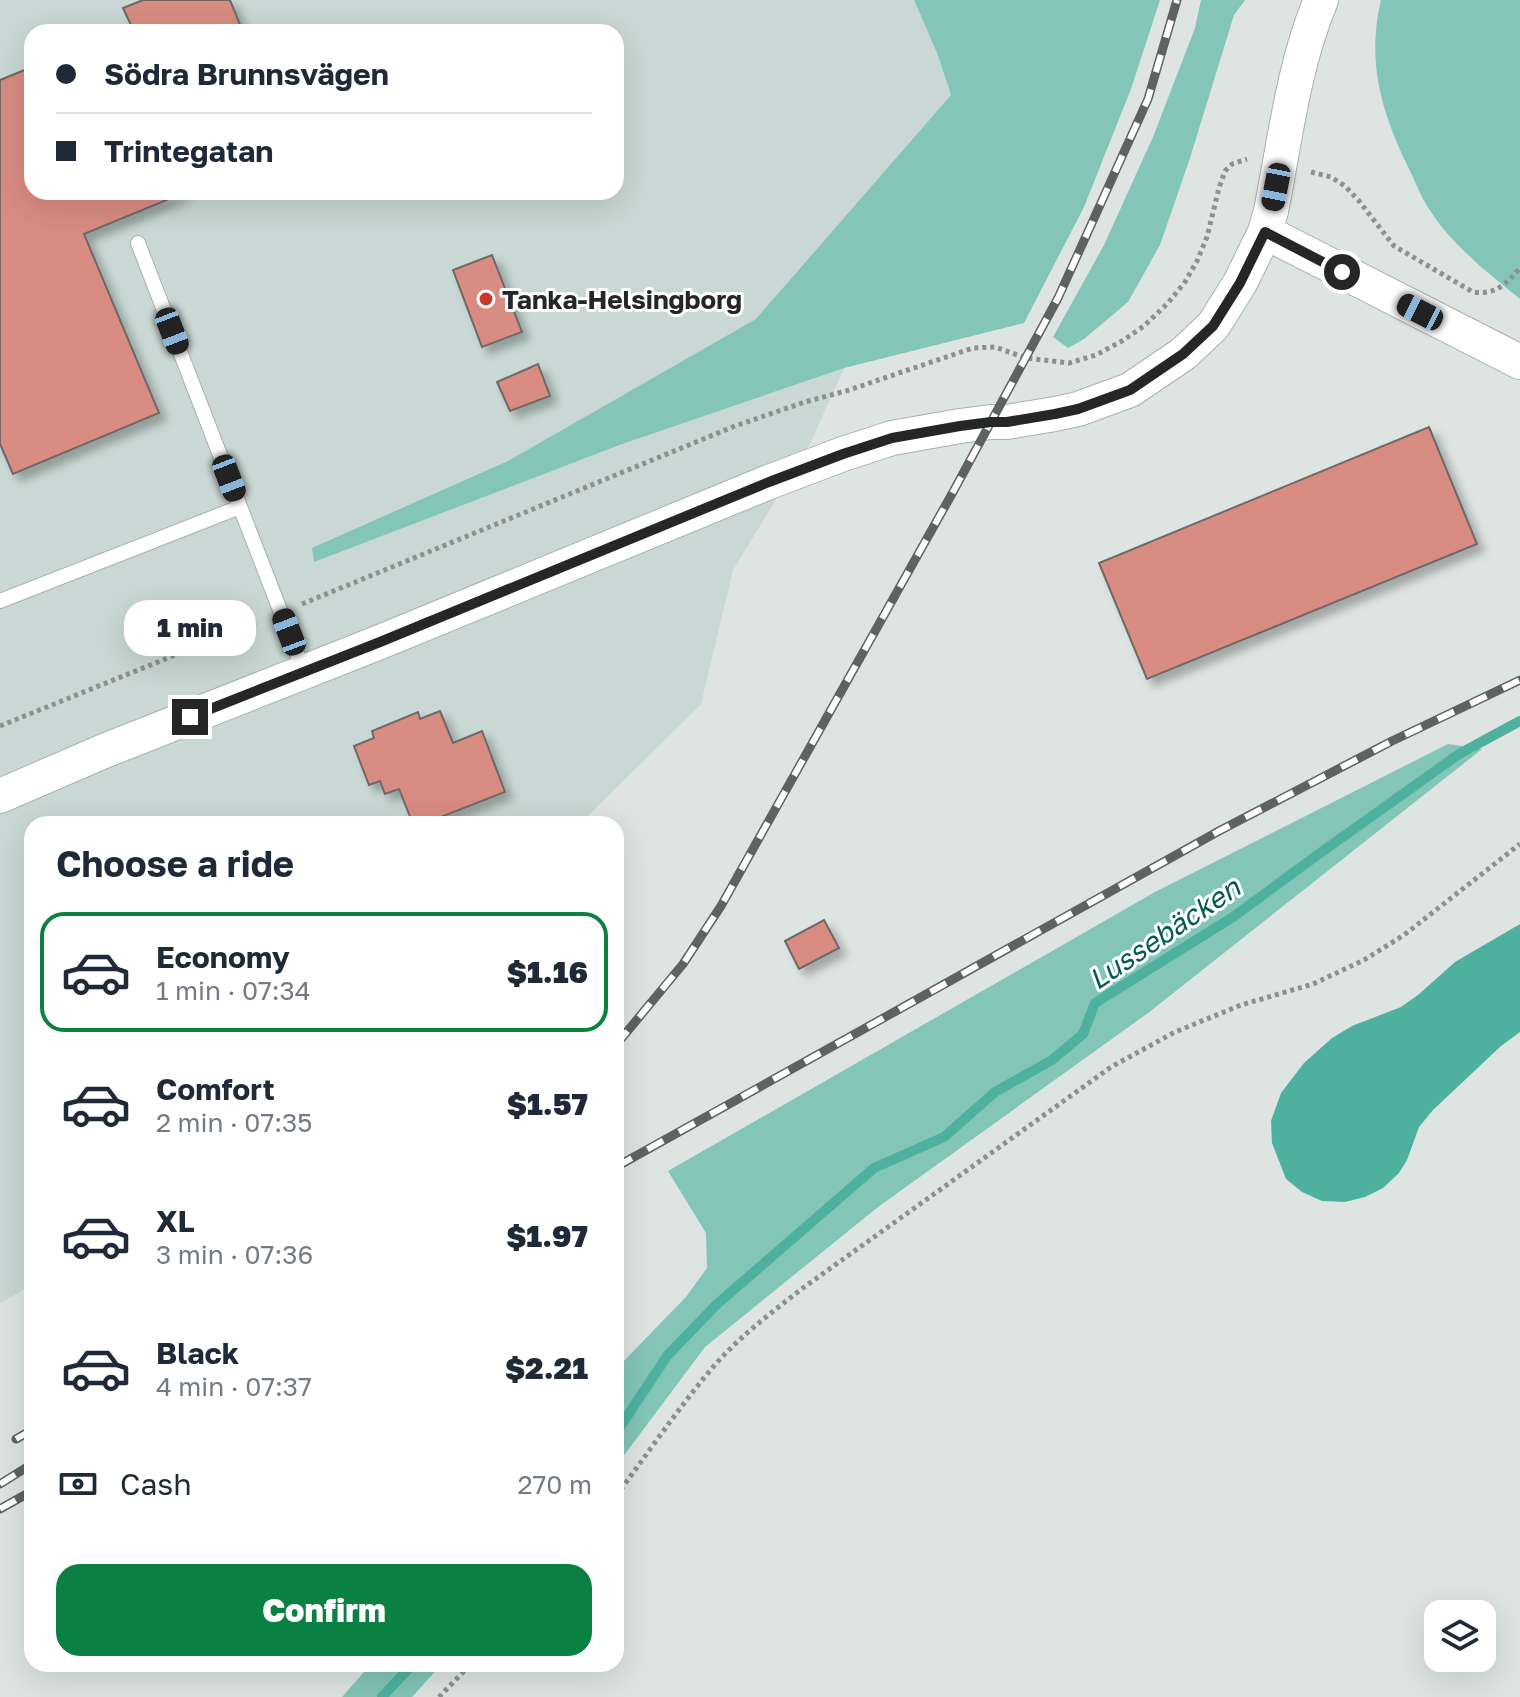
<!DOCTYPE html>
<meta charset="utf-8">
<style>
:root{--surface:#fff;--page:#f6f6f7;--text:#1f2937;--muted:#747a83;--line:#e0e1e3;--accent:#0b8043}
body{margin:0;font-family:"Golos Text",sans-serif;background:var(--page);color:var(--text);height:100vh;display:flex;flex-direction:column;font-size:30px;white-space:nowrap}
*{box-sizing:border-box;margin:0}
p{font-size:26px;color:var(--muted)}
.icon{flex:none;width:44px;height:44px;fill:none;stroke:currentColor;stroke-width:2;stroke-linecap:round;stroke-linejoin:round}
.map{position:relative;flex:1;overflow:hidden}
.details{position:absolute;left:24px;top:816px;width:600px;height:856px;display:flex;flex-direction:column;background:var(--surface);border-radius:24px;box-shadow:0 8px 32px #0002}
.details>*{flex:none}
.hud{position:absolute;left:24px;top:24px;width:600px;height:176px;border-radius:24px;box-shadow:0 8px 32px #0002;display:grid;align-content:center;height:176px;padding:0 32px;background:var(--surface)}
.fabs{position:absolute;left:1424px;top:1600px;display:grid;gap:16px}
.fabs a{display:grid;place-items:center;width:72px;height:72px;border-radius:16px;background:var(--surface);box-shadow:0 8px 32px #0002;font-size:40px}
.end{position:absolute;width:36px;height:36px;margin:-18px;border:10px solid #242726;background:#fff;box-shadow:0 0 0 4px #fff}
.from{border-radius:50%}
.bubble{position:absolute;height:56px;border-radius:24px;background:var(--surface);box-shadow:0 8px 32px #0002;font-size:26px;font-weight:800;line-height:56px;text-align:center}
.car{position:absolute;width:24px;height:48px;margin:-24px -12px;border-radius:10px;box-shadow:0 0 6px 2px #0007;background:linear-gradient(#222 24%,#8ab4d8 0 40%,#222 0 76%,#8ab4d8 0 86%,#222 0)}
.hud b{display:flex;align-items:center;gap:28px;height:76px;font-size:30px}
.hud b+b{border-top:2px solid var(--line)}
.hud i{width:20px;height:20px;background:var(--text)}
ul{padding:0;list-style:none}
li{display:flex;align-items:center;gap:24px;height:120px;margin:0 16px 12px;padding:0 16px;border:4px solid transparent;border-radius:24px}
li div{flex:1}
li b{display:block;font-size:30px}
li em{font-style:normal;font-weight:800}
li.current{border-color:var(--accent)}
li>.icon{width:72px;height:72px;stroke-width:1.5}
h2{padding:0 32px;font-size:36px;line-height:96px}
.pay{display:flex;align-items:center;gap:20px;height:88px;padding:0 32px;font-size:30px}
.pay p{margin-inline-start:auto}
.primary-button{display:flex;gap:16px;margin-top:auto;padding:16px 32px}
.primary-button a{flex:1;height:92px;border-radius:24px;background:var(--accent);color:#fff;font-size:32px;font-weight:800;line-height:92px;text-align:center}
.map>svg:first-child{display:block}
.built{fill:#c9d8d4;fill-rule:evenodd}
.green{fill:#83c5b7}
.water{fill:#4eb1a0}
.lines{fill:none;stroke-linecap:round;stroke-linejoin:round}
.stream{stroke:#4eb1a0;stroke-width:10}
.building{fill:#d98c81;stroke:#6e6766;stroke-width:2;filter:url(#shadow)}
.service-casing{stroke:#a9b0ae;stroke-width:16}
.tertiary-casing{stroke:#a9b0ae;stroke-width:36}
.path{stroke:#8c9190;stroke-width:5;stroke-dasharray:4 4;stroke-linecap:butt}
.service{stroke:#fff;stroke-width:14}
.tertiary{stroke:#fff;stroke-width:34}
.rail-casing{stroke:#5e6261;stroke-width:9}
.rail{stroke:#fff;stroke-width:6;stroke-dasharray:18;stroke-linecap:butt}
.route{stroke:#242726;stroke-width:10}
.poi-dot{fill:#c6382d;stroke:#fff;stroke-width:3}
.labels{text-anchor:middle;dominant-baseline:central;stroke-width:6;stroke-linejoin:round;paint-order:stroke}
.poi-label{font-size:26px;font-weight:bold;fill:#242726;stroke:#fff;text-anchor:start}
.water-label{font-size:28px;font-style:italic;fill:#035b50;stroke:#fff}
</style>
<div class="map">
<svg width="1520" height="1697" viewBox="0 0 1520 1697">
<defs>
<filter id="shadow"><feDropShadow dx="7" dy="7" stdDeviation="4" flood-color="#0004"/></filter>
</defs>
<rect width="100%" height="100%" fill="#dde4e2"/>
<path class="built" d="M0,0H914L937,53L951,95L857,339L811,442L733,570L701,704L580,824H32V1285L0,1303ZM32,32H616V192H32Z"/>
<path class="green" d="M914,0H1160L1131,89L1084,207L1024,323L844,368L622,444L314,562L312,548L508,461L756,319L951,95L937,53Z
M1201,0H1245L1234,15L1190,158L1160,245L1128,302L1084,339L1068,348L1053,337L1104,245L1153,137L1195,28Z
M1381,0H1520V299C1488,273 1451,244 1429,209C1421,197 1416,183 1410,171C1382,114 1366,63 1381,0Z
M1448,744L1482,749L1148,1013L878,1207L705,1347L616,1466V1369L686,1297L707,1268L706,1233L668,1171L1155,892Z
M371,1664H442L412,1697H342Z"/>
<path class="water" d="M1520,924V1032L1501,1046L1433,1110L1419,1127L1407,1160L1399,1173L1383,1188L1365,1197L1345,1202L1322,1201L1302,1192L1286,1179L1272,1143L1271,1121L1281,1093L1304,1063L1332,1038L1352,1026L1401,1007L1418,995L1455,962Z"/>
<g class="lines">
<path class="stream" d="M616,1433L667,1356L716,1305L874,1168L944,1137L995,1092L1052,1060L1083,1034L1095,1003L1233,917L1316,856L1459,754L1520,721
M382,1697L413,1664"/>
</g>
<path class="building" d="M143,0H230L243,32H115L131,25L123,8Z
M32,67V192H186L84,234L159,413L13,474L0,444V80Z
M492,255L522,332L482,347L453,270Z
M538,364L550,396L510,411L497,382Z
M1429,427L1477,544L1147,679L1099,563Z
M440,711L453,743L482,731L505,792L423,824H413L399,789L385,794L380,781L369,785L354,746L374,738L372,731L418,712L420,719Z
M824,920L839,948L799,969L785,941Z"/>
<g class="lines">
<g class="service-casing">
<path id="service" d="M138,243L304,672
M0,601L240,507"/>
</g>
<g class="tertiary-casing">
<path id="tertiary" d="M1265,232L1520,362
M0,796L104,751L380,642L769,482L843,454L892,438L960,426L991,422H1007L1055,414L1078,409L1130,390L1183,354L1213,326L1240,283L1265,232L1271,211C1285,141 1293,67 1321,0"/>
</g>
<path class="path" d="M1311,172L1331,177L1345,186L1359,201L1394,246L1473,292C1496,295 1506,284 1520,268
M302,604L735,426L805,402L846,391L973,348L995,347L1026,358L1069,363L1096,355L1122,341L1144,326L1168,303L1185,282L1197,261L1207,237L1219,188L1225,171L1232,164L1247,159
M0,726L259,621
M616,1496C648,1453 679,1407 714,1366C740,1336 772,1312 803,1288L1111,1067L1175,1032L1241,1005L1313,984L1364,960L1404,935L1520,844
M439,1697L471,1664"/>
<use href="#service" class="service"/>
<use href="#tertiary" class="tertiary"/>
<g class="rail-casing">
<path id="rail" d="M616,1045L683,964L721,906L953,492L1058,298L1148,99L1177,0
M616,1167L1219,831L1392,741L1520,680
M16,1439L32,1430
M0,1484L32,1464
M0,1509L32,1491"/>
</g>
<use href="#rail" class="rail"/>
</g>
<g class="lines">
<path class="route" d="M190,717L380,642L769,482L843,454L892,438L960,426L991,422H1007L1055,414L1078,409L1130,390L1183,354L1213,326L1240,283L1265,232L1342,272"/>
</g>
<circle class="poi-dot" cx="486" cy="299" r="8"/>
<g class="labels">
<g class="poi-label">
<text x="502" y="299">Tanka-Helsingborg</text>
</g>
<g class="water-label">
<text transform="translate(1164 933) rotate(-34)">Lussebäcken</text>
</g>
</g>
</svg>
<div class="fabs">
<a><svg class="icon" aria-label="layers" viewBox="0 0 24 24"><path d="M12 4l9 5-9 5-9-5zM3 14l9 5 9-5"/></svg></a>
</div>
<i class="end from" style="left:1342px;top:272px"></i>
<i class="end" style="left:190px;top:717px"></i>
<div class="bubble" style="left:124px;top:600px;width:132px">1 min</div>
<i class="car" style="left:1276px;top:187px;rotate:191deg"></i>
<i class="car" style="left:1420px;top:312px;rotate:297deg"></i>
<i class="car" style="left:172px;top:331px;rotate:159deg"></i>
<i class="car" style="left:229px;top:478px;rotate:159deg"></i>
<i class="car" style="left:289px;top:632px;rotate:339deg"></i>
<div class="hud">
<b><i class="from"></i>Södra Brunnsvägen</b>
<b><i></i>Trintegatan</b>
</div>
<section class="details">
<h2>Choose a ride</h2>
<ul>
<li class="current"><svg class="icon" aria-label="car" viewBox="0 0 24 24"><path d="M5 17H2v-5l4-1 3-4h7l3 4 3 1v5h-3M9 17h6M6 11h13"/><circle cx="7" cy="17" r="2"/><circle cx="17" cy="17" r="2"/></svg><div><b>Economy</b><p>1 min · 07:34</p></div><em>$1.16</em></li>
<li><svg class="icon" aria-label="car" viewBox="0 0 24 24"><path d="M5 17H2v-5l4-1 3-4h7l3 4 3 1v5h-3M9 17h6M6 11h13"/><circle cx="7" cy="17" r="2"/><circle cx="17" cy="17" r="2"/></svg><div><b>Comfort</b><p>2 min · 07:35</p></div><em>$1.57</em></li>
<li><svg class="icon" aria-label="car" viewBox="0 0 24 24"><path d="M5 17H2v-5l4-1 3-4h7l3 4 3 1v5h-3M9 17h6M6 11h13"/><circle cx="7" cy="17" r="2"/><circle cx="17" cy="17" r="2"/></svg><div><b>XL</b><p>3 min · 07:36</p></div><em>$1.97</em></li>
<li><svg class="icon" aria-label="car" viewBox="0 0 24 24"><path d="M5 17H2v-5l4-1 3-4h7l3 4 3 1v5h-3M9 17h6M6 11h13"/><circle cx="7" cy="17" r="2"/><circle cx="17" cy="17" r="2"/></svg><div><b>Black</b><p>4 min · 07:37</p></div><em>$2.21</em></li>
</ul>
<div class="pay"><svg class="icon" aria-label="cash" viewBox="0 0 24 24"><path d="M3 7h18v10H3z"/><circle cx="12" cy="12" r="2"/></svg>Cash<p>270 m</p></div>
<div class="primary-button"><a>Confirm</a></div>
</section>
</div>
